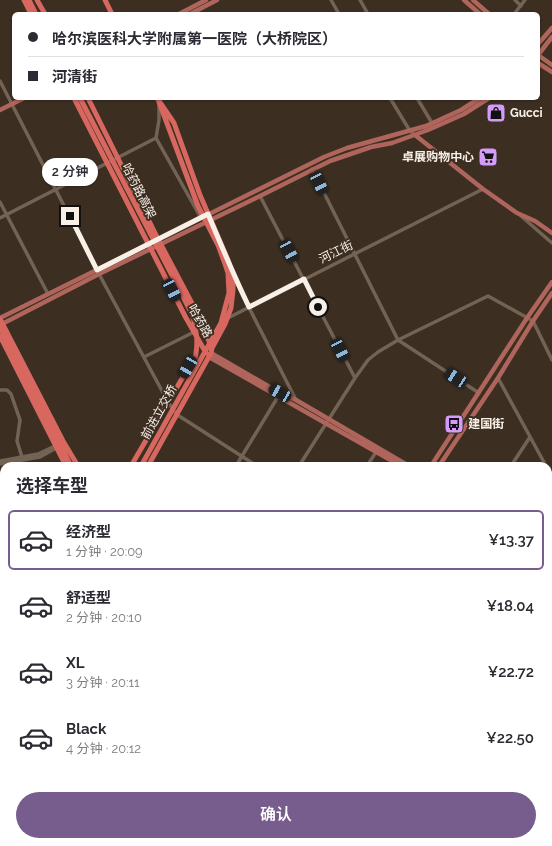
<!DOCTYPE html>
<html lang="zh">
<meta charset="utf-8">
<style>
:root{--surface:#fff;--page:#f2f2f3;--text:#2b2b33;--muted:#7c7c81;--line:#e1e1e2;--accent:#775d8d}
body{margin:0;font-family:Raleway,"Noto Sans SC",sans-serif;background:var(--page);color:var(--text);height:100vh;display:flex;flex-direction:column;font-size:15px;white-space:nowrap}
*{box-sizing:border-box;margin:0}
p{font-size:13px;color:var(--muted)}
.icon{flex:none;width:22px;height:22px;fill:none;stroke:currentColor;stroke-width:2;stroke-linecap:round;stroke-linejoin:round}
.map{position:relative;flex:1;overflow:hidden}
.details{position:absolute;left:0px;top:462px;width:552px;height:384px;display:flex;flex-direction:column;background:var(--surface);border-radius:12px 12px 0 0;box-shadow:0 1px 3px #0004}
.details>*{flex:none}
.banner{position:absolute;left:12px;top:12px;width:528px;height:88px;border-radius:6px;box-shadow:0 1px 3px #0004;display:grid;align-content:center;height:88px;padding:0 16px;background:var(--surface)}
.end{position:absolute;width:18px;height:18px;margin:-9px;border:5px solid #f8efe7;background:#111;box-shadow:0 0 0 2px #111}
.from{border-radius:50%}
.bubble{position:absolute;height:28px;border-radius:14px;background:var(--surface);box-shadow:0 1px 3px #0004;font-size:13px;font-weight:600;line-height:28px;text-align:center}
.car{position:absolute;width:12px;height:24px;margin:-12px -6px;border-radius:5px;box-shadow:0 0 3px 1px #0007;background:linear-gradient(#222 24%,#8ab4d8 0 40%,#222 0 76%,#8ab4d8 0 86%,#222 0)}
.banner b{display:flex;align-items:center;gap:14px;height:38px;font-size:15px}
.banner b+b{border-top:1px solid var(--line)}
.banner i{width:10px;height:10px;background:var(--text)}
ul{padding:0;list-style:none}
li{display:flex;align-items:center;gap:12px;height:60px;margin:0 8px 6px;padding:0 8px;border:2px solid transparent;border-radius:6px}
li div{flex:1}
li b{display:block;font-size:15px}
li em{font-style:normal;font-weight:600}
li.active{border-color:var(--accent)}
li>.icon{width:36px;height:36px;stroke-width:1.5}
h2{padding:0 16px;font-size:18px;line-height:48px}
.cta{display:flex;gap:8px;margin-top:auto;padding:8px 16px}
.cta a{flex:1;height:46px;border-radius:24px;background:var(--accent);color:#fff;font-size:16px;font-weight:600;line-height:46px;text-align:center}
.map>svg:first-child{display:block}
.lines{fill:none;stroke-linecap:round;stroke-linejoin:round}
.minor{stroke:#726355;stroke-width:3.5}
.major{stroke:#af655c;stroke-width:4.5}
.highway{stroke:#d86760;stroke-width:5}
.route{stroke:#f8efe7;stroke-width:5}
.labels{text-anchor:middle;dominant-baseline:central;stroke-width:4;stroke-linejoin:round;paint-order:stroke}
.poi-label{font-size:12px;font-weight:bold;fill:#f8efe7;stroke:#3c2f22;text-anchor:start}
.street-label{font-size:12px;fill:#f8efe7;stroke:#3c2f22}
</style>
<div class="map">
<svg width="552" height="846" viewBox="0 0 552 846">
<rect width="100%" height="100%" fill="#3c2f22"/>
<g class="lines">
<path class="minor" d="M331,0L339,14
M360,0L368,14
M515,0L521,6
M514,14L525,0
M0,81L99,274L168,402L176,414L257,466
M390,98L410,131L415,135
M417,98L432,123
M159,105V120L156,138L201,218
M312,169L398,340L479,393
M260,196L355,378
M0,202L48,294
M521,216L552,243
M0,218L156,138
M233,276L296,400
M228,318L483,189
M144,357L194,332
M498,378L546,466
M0,390H7L11,394L20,420L17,441L22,457
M0,461L38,454L57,445
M0,464L40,457L58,447
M236,466L279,395
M299,466L355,378L368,360L378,352L398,340L488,296L533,321L552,360
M367,466L376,452
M511,466L530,437
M548,469L552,476
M548,520L552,514
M548,695L552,698
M548,712L552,706
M548,761L552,758
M0,828L4,830
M24,842L31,846
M67,846L69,842
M127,846L130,842"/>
<path class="major" d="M464,0L480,14
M473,0L489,14
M179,14L206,0
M190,14L217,0
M538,44L552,28
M538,55L552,37
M538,55L552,65
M538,63L552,72
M0,110L24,98
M415,135L483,189L517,213L535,221L552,233
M0,318L324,157L347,148L426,126L461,110L480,98
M0,325L99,274L260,196L330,161L371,147L392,143L428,130L464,114L489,98
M211,353L280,393L296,400L409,466
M209,357L401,466
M431,466L527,318L552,282
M439,466L498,378L533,321L552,293
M548,553L552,556
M548,560L552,563
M548,624L552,618
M548,638L552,631
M548,836L552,838
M548,841L552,844
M183,846L185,842
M190,846L193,842
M400,846L403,842
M411,846L413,842"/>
<path class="highway" d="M24,0L31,14
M29,0L36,14
M37,0L45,14
M105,0L112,14
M74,98L186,318L206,353
M80,98L192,314C198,334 199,349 192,369
M88,98L158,239L196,311L212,348L211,353L148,466
M157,98L174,123L200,195L228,260L233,276V290L231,308L225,324L212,348
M0,319L63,441L78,466
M0,327L71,466
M0,336L66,466
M131,466L194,358
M141,466L221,323L229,293L228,273L225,264L218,245L198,206L159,102
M0,689L4,682
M0,703L4,696
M0,721L4,713
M0,727L4,721
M0,735L4,728"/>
</g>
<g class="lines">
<path class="route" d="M70,216L97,270L208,214C221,245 234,276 249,307L304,279L318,307"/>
</g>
<defs>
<g id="shop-square" transform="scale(1)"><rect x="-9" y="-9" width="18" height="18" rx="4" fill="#d59bfb" stroke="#3c2f22"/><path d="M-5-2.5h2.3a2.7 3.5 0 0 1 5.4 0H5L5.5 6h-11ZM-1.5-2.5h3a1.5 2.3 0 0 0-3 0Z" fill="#111"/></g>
<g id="supermarket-square" transform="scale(1)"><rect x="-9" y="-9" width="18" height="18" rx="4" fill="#d59bfb" stroke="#3c2f22"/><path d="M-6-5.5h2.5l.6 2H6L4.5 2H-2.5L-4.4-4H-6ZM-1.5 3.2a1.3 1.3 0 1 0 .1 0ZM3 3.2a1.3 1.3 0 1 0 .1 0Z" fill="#111"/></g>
<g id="bus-square" transform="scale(1)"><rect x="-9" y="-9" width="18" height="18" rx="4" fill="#d59bfb" stroke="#3c2f22"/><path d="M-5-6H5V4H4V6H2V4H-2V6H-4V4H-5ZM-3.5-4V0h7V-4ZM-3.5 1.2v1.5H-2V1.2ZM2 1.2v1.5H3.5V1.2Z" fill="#111"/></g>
</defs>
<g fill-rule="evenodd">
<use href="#shop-square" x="496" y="113"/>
<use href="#supermarket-square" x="488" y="157"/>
<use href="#bus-square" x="454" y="424"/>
</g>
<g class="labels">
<g class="poi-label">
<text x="510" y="113">Gucci</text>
<text x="474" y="157" text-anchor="end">卓展购物中心</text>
<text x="468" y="424">建国街</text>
</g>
<g class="street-label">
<text transform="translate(139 191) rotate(63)">哈药路高架</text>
<text transform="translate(336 252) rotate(-26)">河江街</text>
<text transform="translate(200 321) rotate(61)">哈药路</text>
<text transform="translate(159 412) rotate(-61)">前进立交桥</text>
</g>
</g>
</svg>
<i class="end from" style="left:318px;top:307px"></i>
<i class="end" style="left:70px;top:216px"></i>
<div class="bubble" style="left:42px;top:158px;width:56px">2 分钟</div>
<i class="car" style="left:319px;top:183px;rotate:154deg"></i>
<i class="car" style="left:289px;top:251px;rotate:152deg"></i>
<i class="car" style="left:172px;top:290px;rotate:153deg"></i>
<i class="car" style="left:340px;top:350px;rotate:153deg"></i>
<i class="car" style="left:188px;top:367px;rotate:210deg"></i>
<i class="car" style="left:456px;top:378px;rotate:303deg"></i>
<i class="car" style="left:280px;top:393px;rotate:300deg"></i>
<div class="banner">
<b><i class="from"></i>哈尔滨医科大学附属第一医院（大桥院区）</b>
<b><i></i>河清街</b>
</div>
<section class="details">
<h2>选择车型</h2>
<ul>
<li class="active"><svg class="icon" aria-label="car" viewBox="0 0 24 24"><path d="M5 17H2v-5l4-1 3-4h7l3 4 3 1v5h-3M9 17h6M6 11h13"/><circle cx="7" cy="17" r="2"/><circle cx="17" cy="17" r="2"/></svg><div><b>经济型</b><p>1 分钟 · 20:09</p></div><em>¥13.37</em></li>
<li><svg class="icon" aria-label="car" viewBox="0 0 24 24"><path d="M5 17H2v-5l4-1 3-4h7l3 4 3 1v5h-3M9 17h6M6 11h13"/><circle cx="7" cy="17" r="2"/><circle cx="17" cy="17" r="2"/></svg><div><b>舒适型</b><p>2 分钟 · 20:10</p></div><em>¥18.04</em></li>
<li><svg class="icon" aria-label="car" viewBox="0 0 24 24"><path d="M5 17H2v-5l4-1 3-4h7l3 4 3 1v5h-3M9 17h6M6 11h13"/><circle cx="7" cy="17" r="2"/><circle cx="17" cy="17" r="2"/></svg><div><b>XL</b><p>3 分钟 · 20:11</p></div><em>¥22.72</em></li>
<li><svg class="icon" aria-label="car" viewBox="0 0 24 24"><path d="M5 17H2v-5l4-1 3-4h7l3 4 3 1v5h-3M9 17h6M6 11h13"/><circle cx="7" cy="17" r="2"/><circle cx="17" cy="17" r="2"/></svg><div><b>Black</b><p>4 分钟 · 20:12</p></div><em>¥22.50</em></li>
</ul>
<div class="cta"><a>确认</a></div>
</section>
</div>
